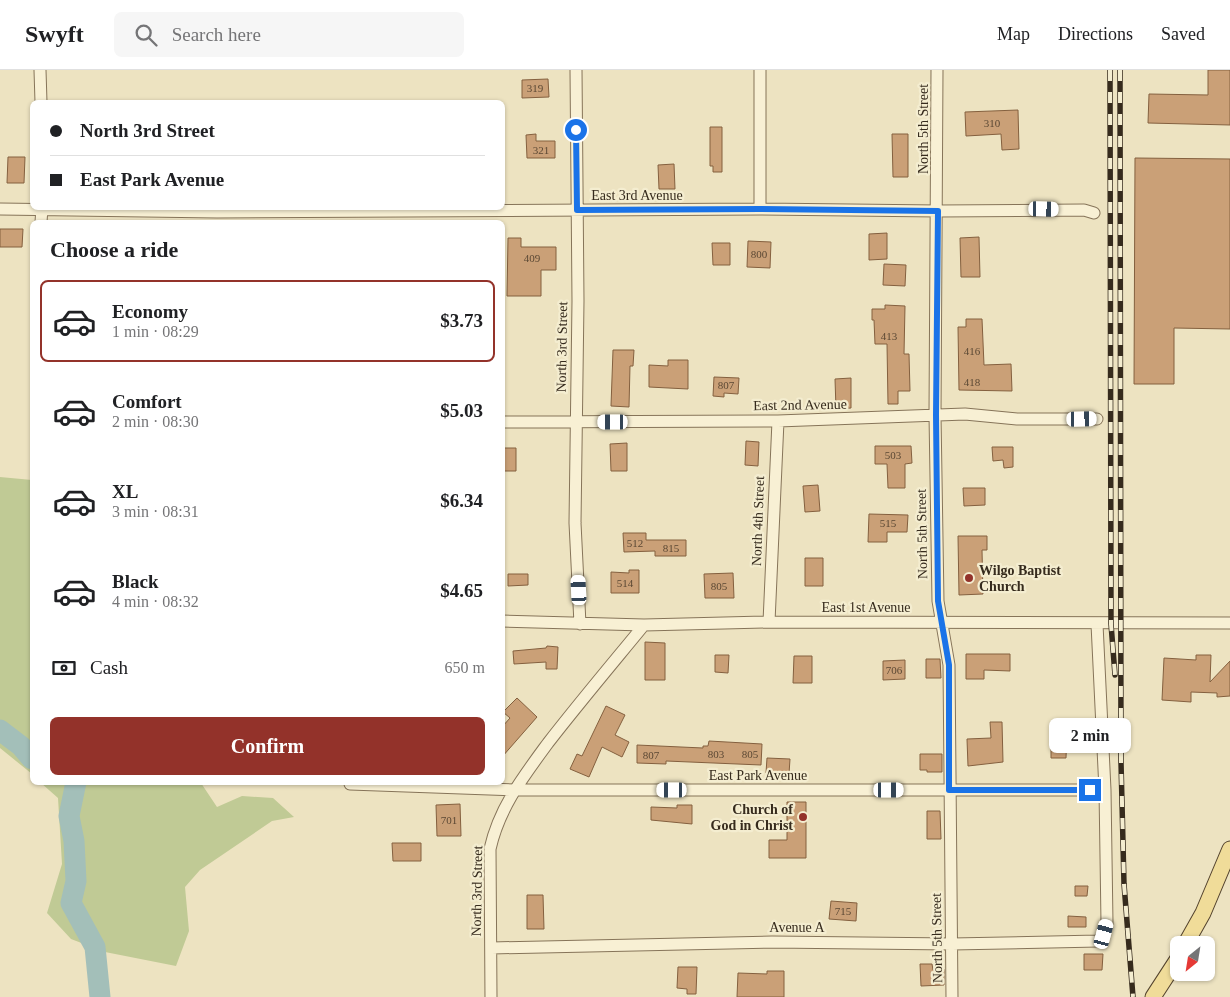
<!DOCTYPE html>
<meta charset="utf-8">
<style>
:root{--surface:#fff;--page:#f6f6f6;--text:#202124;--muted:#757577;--line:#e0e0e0;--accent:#93322a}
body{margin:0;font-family:Georgia,serif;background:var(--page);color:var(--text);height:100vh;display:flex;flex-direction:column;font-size:19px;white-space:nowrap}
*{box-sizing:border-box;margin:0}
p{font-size:16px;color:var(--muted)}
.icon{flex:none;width:28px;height:28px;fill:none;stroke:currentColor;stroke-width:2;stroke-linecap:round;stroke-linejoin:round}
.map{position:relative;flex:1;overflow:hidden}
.side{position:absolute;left:30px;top:150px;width:475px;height:565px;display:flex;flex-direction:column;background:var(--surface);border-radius:8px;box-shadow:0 1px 4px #0004}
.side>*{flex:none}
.hud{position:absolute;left:30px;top:30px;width:475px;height:110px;border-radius:8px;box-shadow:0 1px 4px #0004;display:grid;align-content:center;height:110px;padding:0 20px;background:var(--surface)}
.needle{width:32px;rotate:210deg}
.tools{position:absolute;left:1170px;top:866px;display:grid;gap:10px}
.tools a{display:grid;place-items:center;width:45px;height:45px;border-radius:8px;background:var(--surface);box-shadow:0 1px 4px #0004;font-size:25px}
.end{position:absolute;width:22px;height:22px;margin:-11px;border:6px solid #1a73e8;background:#fff;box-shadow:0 0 0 2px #fff}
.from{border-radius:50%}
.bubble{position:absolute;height:35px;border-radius:8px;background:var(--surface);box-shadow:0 1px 4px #0004;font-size:16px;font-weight:800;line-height:35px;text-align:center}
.car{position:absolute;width:15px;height:30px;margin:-15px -8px;border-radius:6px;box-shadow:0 0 4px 1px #0007;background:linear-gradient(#fff 24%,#345 0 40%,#fff 0 76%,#345 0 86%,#fff 0)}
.hud b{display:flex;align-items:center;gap:18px;height:48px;font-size:19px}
.hud b+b{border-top:1px solid var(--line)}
.hud i{width:12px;height:12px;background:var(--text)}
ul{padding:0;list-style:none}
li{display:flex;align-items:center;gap:15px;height:82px;margin:0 10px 8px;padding:0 10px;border:2px solid transparent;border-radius:8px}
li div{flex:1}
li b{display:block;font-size:19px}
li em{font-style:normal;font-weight:800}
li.active{border-color:var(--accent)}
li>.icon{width:45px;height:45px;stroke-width:1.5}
h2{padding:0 20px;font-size:22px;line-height:60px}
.pay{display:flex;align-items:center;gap:12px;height:55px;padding:0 20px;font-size:19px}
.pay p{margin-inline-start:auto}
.primary-button{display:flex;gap:10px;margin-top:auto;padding:10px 20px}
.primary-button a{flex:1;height:58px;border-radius:8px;background:var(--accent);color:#fff;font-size:20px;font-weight:800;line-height:58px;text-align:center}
header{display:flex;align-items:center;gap:30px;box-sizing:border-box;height:70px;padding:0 25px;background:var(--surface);border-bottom:1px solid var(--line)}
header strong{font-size:24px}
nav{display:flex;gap:28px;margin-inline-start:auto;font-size:18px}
.search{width:350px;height:45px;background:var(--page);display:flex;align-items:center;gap:12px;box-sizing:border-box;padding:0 18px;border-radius:8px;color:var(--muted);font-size:19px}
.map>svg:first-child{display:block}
.green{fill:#c0ca95}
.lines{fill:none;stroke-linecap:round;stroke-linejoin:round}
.river{stroke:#a3bfb9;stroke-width:21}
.building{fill:#caa077;stroke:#84603f}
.minor-casing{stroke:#867459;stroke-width:13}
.major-casing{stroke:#53422d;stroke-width:17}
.minor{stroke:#f8f0d4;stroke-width:11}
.major{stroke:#f0dc99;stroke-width:15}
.rail-casing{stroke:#362b1d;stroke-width:5.5}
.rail{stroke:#f4edd0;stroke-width:4;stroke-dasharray:11;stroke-linecap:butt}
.route{stroke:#1a73e8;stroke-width:6}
.poi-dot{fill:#93322a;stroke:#f4edd0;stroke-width:2}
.labels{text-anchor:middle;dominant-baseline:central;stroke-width:4.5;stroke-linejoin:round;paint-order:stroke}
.number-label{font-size:11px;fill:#5b4834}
.street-label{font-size:14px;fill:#362b1d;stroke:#f4edd0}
.poi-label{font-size:14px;font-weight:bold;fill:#362b1d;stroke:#f4edd0;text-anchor:start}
</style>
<header>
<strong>Swyft</strong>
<div class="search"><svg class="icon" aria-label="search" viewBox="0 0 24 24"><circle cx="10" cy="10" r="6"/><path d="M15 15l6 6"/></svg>Search here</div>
<nav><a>Map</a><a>Directions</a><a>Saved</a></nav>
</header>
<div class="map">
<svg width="1230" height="927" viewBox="0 0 1230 927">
<rect width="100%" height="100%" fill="#ede3c1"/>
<path class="green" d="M0,407L32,410V704L0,678Z
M41,713H201L217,737L242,726L273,728L294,747L272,751L200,800L185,817L189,861L176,896L105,882L71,869L47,843L62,794L58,728Z"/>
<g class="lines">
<path class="river" d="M0,660L21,676L32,689
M76,712L69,746L74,771L76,811L71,833L95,877L100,927"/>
</g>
<path class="building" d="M1208,0H1230V55L1148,53L1149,24L1208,25Z
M548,9L549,27L522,28V10Z
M1018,40L1019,79L1002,80L1001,64L966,66L965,42Z
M710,57H722V102H713V96H710Z
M536,64V71H555V88H527L526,65Z
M892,64H908V107H893Z
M8,87H25L24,113H7Z
M1135,88L1230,89V259L1174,258V314H1134Z
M674,94L675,119H659L658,95Z
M0,159H23L22,177H0Z
M887,163V189L869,190V164Z
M979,167L980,207H961L960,168Z
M508,168H521V177H556V200H541V226H507Z
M748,171L771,172L770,198L747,197Z
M712,173H730V195H713Z
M884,194L906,195L905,216L883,215Z
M885,235L905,236L904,284H909L910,321H898V334H888L887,274H875L874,250H872V239H885Z
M966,249H982L984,295L1011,294L1012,321L959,320L958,257H966Z
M613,280H634L633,296H630L629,337L611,336Z
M668,290H688V319L649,317V295L668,296Z
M714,307L739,308L738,324L724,323V327L713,326Z
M851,308V338L836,339L835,309Z
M746,371L759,372L758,396L745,395Z
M627,373V401H611L610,374Z
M875,376H911L912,393L905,394V418H888L887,394H875Z
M992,377H1013V397L1004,398L1003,390L993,391Z
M502,378H516V401H502Z
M818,415L820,441L805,442L803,416Z
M963,418H985V435L964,436Z
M869,444L908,445L907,462H887V472H868Z
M623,463H646V470H686V486H655V481L624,482Z
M958,466H987V480H982L983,524L959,525Z
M805,488H823V516H805Z
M629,500H639V523H611V502L629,503Z
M733,503L734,528H705L704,504Z
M508,504H528V515L508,516Z
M645,572L665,573V610H645Z
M547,576L558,577L557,599H546V592L514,594L513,581L546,578Z
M966,584H1010V601L984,600V609H966Z
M715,585H729L728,603L715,602Z
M1196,585H1211L1210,612L1230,591V626L1217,627V623L1191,622V632L1162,630L1164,588L1196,590Z
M794,586H812V613H793Z
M926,589H940L941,608H926Z
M905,590V609L883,610V591Z
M517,628L537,647L502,687V657L510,648L503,642Z
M606,636L625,645L615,665L629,672L622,687L602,677L589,707L570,699L577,684L582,686Z
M990,652H1002L1003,692L968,696L967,669L991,668Z
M1051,660H1067L1066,688H1051Z
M709,671L762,674L761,695L666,691V694L637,693V675L703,678V676H708Z
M920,684H942V702H927V700H920Z
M767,688L790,689L789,704L766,703Z
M787,732H806V788H769V770H787Z
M460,734L461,766H437L436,735Z
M677,735H692V754L651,750V737L677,738Z
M927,741H940L941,769H927Z
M392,773H421V791H393Z
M1075,816H1088L1087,826H1075Z
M527,825H543L544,859H527Z
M831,831L857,833L856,851L829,849Z
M1068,846L1086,847V857H1068Z
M1084,884H1103L1102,900H1084Z
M920,894H932L933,900L944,899V915L921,916Z
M678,897H697L696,924H687V919L677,918Z
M767,901H784V927H737L738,903L767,904Z"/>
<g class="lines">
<g class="minor-casing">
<path id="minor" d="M40,0L41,32
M576,0L578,231L575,453L580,554
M760,0V139
M937,0L935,345L938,531L949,595L952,927
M0,139L217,142L760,139L938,141L1084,140L1094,143
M41,152L42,138
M502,352L778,351L965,344L1017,349H1097
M502,551L644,555L769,552L1230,553
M769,552L778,351
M350,714L514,720H1105
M492,878L772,872L952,874L1098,871L1104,864L1107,853L1105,720L1097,554
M491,927L490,779C499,738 523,707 548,673C579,633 612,594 644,555"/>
</g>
<g class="major-casing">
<path id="major" d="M1185,875L1203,843L1230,779
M1153,927L1179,887"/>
</g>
<use href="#minor" class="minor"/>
<use href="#major" class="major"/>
<g class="rail-casing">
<path id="rail" d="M1110,0L1111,554L1115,605
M1120,0L1121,692L1124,814L1133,927"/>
</g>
<use href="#rail" class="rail"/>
</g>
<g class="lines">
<path class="route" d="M576,60L577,140L760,139L938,141L936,345L938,531L949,595V720H1090"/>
</g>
<g class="poi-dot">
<circle cx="969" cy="508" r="5"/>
<circle cx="803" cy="747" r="5"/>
</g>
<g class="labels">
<g class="number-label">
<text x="535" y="18">319</text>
<text x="992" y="53">310</text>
<text x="541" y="80">321</text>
<text x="759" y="184">800</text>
<text x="532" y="188">409</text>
<text x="889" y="266">413</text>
<text x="972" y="281">416</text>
<text x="972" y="312">418</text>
<text x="726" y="315">807</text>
<text x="893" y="385">503</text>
<text x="888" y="453">515</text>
<text x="635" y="473">512</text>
<text x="671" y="478">815</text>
<text x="625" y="513">514</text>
<text x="719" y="516">805</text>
<text x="894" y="600">706</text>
<text x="716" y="684">803</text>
<text x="750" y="684">805</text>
<text x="651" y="685">807</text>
<text x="449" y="750">701</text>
<text x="843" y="841">715</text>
</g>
<g class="street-label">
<text transform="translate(923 59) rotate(-90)">North 5th Street</text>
<text x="637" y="125">East 3rd Avenue</text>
<text transform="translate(562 277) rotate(-89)">North 3rd Street</text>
<text transform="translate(800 335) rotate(-1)">East 2nd Avenue</text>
<text transform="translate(758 451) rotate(-88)">North 4th Street</text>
<text transform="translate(922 464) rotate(-91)">North 5th Street</text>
<text x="866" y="537">East 1st Avenue</text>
<text x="758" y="705">East Park Avenue</text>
<text transform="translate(477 821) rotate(-89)">North 3rd Street</text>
<text x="797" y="857">Avenue A</text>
<text transform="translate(937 868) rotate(-91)">North 5th Street</text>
</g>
<g class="poi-label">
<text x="979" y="500">Wilgo Baptist<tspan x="979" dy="16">Church</tspan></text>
<text x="793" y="739" text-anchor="end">Church of<tspan x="793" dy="16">God in Christ</tspan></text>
</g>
</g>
</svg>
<div class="tools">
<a><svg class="needle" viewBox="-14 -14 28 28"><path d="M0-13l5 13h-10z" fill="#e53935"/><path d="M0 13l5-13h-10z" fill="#757577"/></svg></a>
</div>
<i class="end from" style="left:576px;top:60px"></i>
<i class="end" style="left:1090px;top:720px"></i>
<div class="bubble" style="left:1049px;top:648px;width:82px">2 min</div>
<i class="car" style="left:1044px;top:139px;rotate:91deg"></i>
<i class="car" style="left:1082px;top:349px;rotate:89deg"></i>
<i class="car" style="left:613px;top:352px;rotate:270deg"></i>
<i class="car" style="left:579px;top:520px;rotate:357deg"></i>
<i class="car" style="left:672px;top:720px;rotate:270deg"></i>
<i class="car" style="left:889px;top:720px;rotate:90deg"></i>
<i class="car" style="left:1104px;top:864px;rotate:15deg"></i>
<div class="hud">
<b><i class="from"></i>North 3rd Street</b>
<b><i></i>East Park Avenue</b>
</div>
<section class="side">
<h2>Choose a ride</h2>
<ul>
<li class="active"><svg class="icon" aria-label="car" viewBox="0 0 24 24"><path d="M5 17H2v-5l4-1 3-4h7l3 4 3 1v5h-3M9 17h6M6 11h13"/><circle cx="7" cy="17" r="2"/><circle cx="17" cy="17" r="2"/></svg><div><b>Economy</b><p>1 min · 08:29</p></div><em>$3.73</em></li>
<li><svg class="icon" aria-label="car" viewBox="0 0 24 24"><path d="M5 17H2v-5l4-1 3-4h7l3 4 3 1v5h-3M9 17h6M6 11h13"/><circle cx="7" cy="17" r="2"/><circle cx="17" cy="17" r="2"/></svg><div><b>Comfort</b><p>2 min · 08:30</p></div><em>$5.03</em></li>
<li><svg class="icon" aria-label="car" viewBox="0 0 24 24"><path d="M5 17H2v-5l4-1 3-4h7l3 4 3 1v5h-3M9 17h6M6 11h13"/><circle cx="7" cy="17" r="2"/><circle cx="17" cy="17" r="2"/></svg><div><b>XL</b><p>3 min · 08:31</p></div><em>$6.34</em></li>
<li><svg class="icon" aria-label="car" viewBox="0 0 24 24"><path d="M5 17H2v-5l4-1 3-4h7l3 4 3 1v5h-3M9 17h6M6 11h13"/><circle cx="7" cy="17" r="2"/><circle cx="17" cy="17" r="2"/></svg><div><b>Black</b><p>4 min · 08:32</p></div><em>$4.65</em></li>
</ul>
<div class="pay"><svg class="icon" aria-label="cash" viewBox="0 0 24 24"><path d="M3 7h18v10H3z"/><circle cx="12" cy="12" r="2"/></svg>Cash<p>650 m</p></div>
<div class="primary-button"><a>Confirm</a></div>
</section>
</div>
